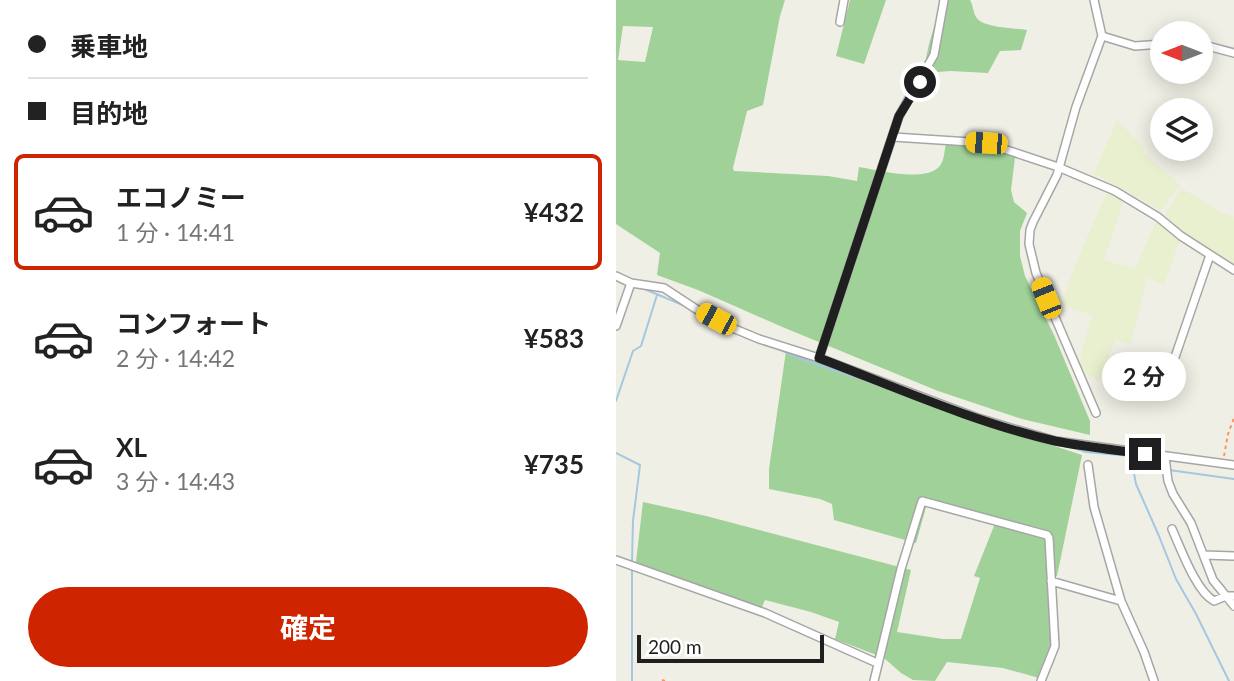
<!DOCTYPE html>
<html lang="ja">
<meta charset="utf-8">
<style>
:root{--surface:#fff;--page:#f2f2f2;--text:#222;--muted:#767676;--line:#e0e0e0;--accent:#ce2400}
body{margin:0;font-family:Lato,"Noto Sans JP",sans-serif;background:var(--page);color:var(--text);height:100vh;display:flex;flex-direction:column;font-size:26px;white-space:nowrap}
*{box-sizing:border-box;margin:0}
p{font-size:23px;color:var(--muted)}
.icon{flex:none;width:38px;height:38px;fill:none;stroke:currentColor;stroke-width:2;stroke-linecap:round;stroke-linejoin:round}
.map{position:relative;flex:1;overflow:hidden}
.sheet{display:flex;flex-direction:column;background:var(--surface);width:616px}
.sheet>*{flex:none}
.top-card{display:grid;align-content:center;height:154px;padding:0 28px;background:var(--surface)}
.needle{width:46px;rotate:270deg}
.controls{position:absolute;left:534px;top:21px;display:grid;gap:14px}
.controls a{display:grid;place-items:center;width:63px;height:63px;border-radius:50%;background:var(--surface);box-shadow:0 4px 18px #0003;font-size:35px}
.scale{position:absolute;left:21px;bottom:18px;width:187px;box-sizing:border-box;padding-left:7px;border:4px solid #1f1f1f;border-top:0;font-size:19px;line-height:24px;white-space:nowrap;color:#1f1f1f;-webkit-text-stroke:5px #fff;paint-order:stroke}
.end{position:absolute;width:32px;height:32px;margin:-16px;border:9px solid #1f1f1f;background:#fff;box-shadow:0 0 0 4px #fff}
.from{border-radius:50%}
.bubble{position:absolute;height:49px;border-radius:24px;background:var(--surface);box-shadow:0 4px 18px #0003;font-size:23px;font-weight:700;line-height:49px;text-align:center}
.car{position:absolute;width:21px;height:42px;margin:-21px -10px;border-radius:9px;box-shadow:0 0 5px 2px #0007;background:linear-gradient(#f5c518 24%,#345 0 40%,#f5c518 0 76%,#345 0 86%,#f5c518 0)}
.top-card b{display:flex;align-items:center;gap:24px;height:66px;font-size:26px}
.top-card b+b{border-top:2px solid var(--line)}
.top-card i{width:18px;height:18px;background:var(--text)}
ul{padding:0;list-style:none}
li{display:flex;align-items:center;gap:21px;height:116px;margin:0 14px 10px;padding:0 14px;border:4px solid transparent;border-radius:10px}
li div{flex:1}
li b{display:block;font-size:26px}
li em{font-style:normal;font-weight:700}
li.current{border-color:var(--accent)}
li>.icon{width:63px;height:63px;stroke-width:1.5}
.button{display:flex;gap:14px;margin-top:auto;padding:14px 28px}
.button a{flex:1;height:80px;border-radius:42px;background:var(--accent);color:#fff;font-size:28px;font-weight:700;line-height:80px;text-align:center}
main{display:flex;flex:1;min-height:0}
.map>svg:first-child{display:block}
.farmland{fill:#e8f0d0}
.forest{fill:#9fd198;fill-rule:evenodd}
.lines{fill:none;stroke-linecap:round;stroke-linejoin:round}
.stream{stroke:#a4c8e0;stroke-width:2}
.minor-casing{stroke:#a6a6a6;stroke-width:10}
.path{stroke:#ff9267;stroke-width:2;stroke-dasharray:3.5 3.5;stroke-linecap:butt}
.minor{stroke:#fff;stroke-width:7}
.route{stroke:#1f1f1f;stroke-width:9}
</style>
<main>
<section class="sheet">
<div class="top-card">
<b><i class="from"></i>乗車地</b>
<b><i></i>目的地</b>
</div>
<ul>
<li class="current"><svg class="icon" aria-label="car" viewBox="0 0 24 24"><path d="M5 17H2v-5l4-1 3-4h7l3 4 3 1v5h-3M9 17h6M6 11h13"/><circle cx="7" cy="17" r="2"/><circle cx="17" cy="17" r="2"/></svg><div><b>エコノミー</b><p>1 分 · 14:41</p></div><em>¥432</em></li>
<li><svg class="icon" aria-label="car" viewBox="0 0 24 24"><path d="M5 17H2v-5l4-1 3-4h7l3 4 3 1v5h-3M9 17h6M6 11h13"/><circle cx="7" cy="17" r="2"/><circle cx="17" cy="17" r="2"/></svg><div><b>コンフォート</b><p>2 分 · 14:42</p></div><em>¥583</em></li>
<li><svg class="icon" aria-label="car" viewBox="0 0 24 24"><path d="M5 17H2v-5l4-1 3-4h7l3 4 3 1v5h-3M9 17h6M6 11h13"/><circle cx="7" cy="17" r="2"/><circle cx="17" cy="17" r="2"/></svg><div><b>XL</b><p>3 分 · 14:43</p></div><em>¥735</em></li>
</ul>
<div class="button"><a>確定</a></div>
</section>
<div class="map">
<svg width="618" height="681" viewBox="0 0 618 681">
<rect width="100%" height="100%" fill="#f0efe5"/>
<path class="farmland" d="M501,120L528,148L527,152L564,185L545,211L504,187L478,174Z
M493,188L509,197L488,260L519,269L542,217L563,233L549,214L565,188L609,214L618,217V269L565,236L548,285L531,278L515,344L499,340L484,381L461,369L476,315L445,305L462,258Z"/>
<path class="forest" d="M0,0H169L164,16L147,105L131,111L117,168L118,171L212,176L241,181L243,167C262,170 314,184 325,164C330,156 327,146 333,138L378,142L400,149L395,190L398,202L411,213L404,231V256L409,276L438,335L474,421V435L406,419L322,391L164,326L82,290L41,275L44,253L0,224ZM7,26L37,27L29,62L2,60Z
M234,0H270L248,64L220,56Z
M326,0H354C357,5 357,12 360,17C366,28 399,28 411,30L405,50L384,51L372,73L335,71L307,73L313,44Z
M170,351L423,441L466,455L441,576L431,574L434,600V665L423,678L387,668L331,662L319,681L297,680L285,673L268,658L219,639L223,622L195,612L149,600L143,614L19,570L27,502L90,516L295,570L281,632L327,639H345L364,578L358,576L380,521L339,506L312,500L300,543L218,520L216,504L204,499L153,489V469Z"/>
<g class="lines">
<path class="stream" d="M26,288L69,306
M163,349L184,359L263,385
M0,401L17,351L25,346L41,295
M452,446L470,452L515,456L548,469
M0,453L24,465L17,521L16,562
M515,457L520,484L543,536L560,579L580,614L613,681
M553,470L618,479
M16,681V568"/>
<g class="minor-casing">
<path id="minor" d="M478,0L486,36L460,107L441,175L417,222L414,230L413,244L420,273L480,413
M224,22L228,0
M486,36L519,46L546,44
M584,44L618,53
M277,137L370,143L442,167L499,191L542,217L565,236L618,270
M0,276L15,283L48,288L80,309L119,329L143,339L203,358L359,417L398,429L440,441L618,465
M0,326L15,283
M559,357L594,255
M203,358L283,116L318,55L328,0
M549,457L552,481L557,494L575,523L597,580L610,596H618
M472,465L478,507L505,601L528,652L538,681
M556,529C565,549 580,591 598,601L610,596L618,606
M588,555L618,556
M0,560L149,613L261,663
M435,581L505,601
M258,681L285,569L306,501L431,535L433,538L439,646L425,681"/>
</g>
<path class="path" d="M608,456L612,434L618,418
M46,680L49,681"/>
<use href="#minor" class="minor"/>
</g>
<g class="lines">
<path class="route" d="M304,82L283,116L203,358C279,387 360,423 439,441C469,447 500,450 529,454"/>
</g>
</svg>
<div class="controls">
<a><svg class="needle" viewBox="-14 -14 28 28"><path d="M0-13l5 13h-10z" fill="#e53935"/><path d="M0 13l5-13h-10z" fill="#767676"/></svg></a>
<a><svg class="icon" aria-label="layers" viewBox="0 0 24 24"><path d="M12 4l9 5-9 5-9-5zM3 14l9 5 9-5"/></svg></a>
</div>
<div class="scale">200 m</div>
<i class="end from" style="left:304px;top:82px"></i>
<i class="end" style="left:529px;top:454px"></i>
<div class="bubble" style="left:486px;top:352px;width:84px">2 分</div>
<i class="car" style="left:370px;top:143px;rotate:274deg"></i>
<i class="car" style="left:430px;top:298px;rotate:338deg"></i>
<i class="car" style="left:100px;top:319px;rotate:298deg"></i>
</div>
</main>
